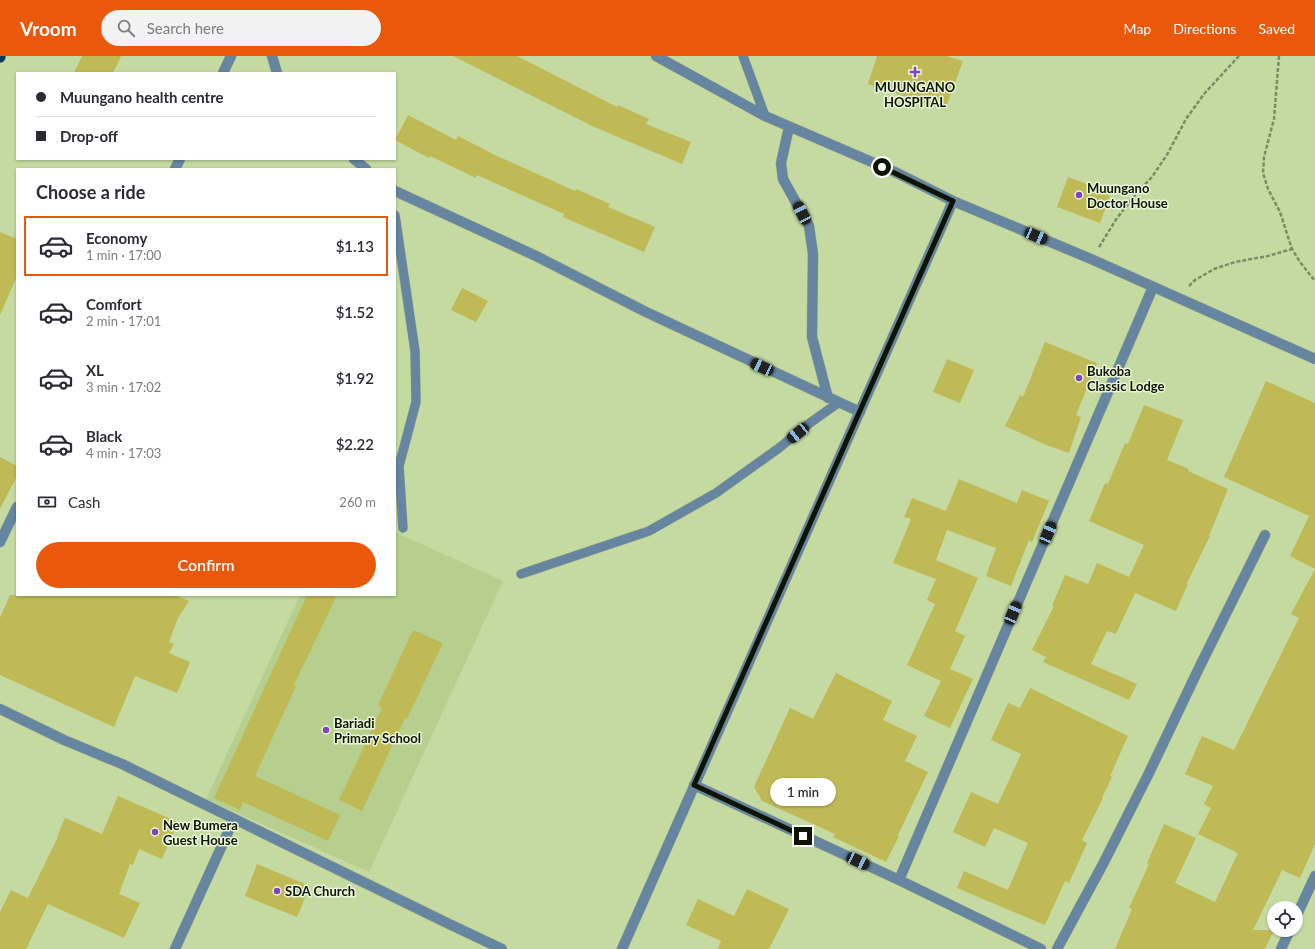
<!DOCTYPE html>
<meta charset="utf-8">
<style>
:root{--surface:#fff;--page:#f2f2f3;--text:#2b2b33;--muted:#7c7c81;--line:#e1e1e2;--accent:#ea580c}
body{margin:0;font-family:Lato,sans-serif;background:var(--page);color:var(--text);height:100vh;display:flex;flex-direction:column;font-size:15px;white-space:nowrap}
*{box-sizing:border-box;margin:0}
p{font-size:13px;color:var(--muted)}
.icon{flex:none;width:22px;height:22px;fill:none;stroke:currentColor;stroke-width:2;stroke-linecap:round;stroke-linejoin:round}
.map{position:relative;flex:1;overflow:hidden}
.details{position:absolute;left:16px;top:112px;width:380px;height:428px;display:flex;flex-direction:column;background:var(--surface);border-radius:0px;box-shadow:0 1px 3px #0004}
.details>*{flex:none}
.guide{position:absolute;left:16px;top:16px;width:380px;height:88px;border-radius:0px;box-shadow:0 1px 3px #0004;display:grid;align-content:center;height:88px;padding:0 20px;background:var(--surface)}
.buttons{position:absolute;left:1267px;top:845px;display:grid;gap:8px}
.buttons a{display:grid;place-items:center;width:36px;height:36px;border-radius:50%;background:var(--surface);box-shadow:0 1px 3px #0004;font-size:20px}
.end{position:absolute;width:18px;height:18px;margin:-9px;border:5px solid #0d1401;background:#fff;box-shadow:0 0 0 2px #fff}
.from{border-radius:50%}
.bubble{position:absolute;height:28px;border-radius:14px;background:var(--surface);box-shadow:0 1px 3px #0004;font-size:13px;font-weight:600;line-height:28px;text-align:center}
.car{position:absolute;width:12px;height:24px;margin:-12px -6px;border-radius:5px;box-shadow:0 0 3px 1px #0007;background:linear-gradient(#222 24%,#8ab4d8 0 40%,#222 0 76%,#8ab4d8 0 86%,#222 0)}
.guide b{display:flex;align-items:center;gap:14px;height:38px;font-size:15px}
.guide b+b{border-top:1px solid var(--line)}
.guide i{width:10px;height:10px;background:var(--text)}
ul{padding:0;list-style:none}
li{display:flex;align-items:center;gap:12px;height:60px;margin:0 8px 6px;padding:0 12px;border:2px solid transparent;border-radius:0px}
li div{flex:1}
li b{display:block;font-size:15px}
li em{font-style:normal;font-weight:600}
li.selected{border-color:var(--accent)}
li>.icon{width:36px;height:36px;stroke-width:1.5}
h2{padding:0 20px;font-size:18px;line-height:48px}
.pay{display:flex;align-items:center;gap:10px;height:44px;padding:0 20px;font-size:15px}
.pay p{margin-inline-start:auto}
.cta{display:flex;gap:8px;margin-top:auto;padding:8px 20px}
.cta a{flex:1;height:46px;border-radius:24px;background:var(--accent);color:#fff;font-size:16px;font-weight:600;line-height:46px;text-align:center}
header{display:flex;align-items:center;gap:24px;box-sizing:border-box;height:56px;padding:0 20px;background:var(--accent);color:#fff}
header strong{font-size:19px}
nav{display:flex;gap:22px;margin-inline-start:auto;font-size:14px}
.search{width:280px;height:36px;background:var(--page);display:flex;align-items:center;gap:10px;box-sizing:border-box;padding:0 14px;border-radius:22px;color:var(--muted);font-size:15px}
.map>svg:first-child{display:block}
.built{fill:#b6cf8f}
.building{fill:#bfb956}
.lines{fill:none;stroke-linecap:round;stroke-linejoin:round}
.service-casing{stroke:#a3b684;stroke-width:10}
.minor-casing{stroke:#a3b684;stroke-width:11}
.trunk-casing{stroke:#a3b684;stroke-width:12}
.path{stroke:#7b8c62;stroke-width:2.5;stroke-dasharray:4 2;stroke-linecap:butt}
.service{stroke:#6685a0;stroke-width:9}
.minor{stroke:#6685a0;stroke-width:10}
.trunk{stroke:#0a3a5c;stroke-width:11}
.route{stroke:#0d1401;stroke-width:5}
.poi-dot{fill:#8244b9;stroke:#eaf6d9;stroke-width:1.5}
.labels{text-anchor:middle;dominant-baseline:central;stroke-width:3;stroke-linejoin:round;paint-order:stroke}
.poi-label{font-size:13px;font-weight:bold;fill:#0d1401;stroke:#eaf6d9;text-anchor:start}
</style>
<header>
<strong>Vroom</strong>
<div class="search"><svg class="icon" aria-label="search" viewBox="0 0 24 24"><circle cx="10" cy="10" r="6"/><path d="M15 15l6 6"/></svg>Search here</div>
<nav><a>Map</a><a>Directions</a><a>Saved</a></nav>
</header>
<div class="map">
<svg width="1315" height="893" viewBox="0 0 1315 893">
<rect width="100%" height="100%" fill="#c4daa1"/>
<path class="built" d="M395,476L503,525L369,816L206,743L300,539H395Z"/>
<path class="building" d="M82,0H121L113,17H74Z
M453,0H517L617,51L618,49L649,63L646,68L691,86L682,108L592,70Z
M877,0H947L963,5L945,54L868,28Z
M408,59L456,84L458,80L495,99L575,135L576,133L610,148L608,151L655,171L644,196L563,161L564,158L477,119L476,122L430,100L429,102L395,84Z
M1068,121L1090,129L1088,133L1110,140L1100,167L1057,151Z
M0,176L17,183V220L0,259Z
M462,232L488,245L476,266L451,254Z
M1045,286L1097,307L1076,359L1081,361L1069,397L1046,389L1005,370L1020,339L1023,341Z
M947,303L974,314L960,347L933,336Z
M1266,325L1315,347V788L1300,822L1282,814L1253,874H1274L1265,893H1115L1132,853L1129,852L1149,808L1147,807L1164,768L1196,782L1175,827L1215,846L1238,797L1198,778L1211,752L1204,748L1213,730L1185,718L1202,680L1234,694L1299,562L1291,558L1315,513L1290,500L1309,460L1224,421Z
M1144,349L1183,364L1167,404L1189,413L1188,415L1228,433L1209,480H1210L1187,527L1188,528L1176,555L1135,537L1116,578L1107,575L1091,608L1137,628L1129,644L1043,606L1046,601L1032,594L1054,550H1052L1065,519L1088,528L1097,507L1129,521L1144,489L1089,465L1105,427L1108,428L1125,387L1128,388Z
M0,401L17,410V420L0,453Z
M959,423L1017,447L1022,434L1049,445L1032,486L1029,484L1011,530L986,520L996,492L947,474L936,504L978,522L955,575L965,580L950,613L973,623L950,672L924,660L941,625L907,609L935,548L927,544L936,523L893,507L911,463L904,461L912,442L946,455Z
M10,539H175L189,545L178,562L169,586L174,588L169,597L190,606L177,637L135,620L114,671L0,619V562Z
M307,539H337L294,629L296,630L255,720L340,759L328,785L243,746L240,754L214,742Z
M413,574L443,587L407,663L405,662L362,755L339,744L382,652L378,649Z
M836,617L892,645L883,664L917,680L905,705L928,716L898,779L899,780L886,806L833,781L835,778L762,745L754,731L790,652L813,663Z
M1030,632L1128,680L1110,720L1112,721L1102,742H1103L1082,784L1087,787L1069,827L1065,825L1045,869L957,832L964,815L1008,834L1028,787L994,772L985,791L953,776L971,736L998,748L1021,698L991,684L1008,647L1020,652Z
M118,740L178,766L162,803L139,793L133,809L130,808L119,838L140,847L124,882L48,848L26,893H0V856L11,834L28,842L58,781H57L65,762L102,778Z
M257,808L310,830L297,861L245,840Z
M747,833L789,853L769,893H718L721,885L686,869L698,843L734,860Z"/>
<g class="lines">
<g class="service-casing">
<path id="service" d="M743,0L765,60
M395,159L415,295L416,346L399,410L403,472
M521,518L649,475L716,437L779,392L807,369L838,347"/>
</g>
<g class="minor-casing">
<path id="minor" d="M272,0L277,17
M656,0L765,60L895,116L953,145L1091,203L1315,303
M223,17L231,0
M789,71L781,107L783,123L809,170L813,198L812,281L828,342
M354,103L366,113
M175,113L180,103
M395,135L536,200L646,256L860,356
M0,486L17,451
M0,653L64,684L122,708L447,867L502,893
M694,729L899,824L1041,893
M899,824L1153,231
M1296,861L1315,820
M175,893L234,763
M622,893L953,145
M1057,893L1103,808L1149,717L1199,612L1265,479
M1281,893L1290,874"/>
</g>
<g class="trunk-casing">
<path id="trunk" d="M0,1V0"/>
</g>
<path class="path" d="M1279,0L1274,63L1264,101L1263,117L1268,133L1280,156L1292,193L1300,206L1315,225
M1099,191L1117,162L1136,138L1152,121L1168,97L1186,63L1204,38L1239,0
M1189,230L1195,224L1214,213L1235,206L1268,200L1292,193"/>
<use href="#service" class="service"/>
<use href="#minor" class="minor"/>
<use href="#trunk" class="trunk"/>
</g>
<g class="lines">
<path class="route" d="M803,780L694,729L953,145L882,111"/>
</g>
<g class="poi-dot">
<path d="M913 10h4v4h4v4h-4v4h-4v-4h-4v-4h4z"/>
<circle cx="1079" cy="139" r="4"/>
<circle cx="1079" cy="322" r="4"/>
<circle cx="326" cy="674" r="4"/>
<circle cx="155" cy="776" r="4"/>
<circle cx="277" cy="835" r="4"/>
</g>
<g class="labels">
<g class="poi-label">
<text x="915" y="31" text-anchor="middle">MUUNGANO<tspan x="915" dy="15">HOSPITAL</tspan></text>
<text x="1087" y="132">Muungano<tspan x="1087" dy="15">Doctor House</tspan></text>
<text x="1087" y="315">Bukoba<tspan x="1087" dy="15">Classic Lodge</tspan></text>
<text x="334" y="667">Bariadi<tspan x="334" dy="15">Primary School</tspan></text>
<text x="163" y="769">New Bumera<tspan x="163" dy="15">Guest House</tspan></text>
<text x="285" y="835">SDA Church</text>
</g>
</g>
</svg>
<div class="buttons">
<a><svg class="icon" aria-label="locate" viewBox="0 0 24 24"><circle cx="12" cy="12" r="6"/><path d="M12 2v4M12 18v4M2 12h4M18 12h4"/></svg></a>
</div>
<i class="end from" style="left:882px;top:111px"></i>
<i class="end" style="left:803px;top:780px"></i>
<div class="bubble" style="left:770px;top:722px;width:66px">1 min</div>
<i class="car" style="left:802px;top:157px;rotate:333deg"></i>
<i class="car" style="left:1036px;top:180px;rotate:113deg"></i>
<i class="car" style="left:762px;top:311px;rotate:295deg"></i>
<i class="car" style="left:798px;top:377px;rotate:231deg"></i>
<i class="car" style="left:1048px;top:477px;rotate:23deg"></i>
<i class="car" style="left:1013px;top:557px;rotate:23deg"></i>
<i class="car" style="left:858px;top:805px;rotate:115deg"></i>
<div class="guide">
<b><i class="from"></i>Muungano health centre</b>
<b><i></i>Drop-off</b>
</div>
<section class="details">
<h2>Choose a ride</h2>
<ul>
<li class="selected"><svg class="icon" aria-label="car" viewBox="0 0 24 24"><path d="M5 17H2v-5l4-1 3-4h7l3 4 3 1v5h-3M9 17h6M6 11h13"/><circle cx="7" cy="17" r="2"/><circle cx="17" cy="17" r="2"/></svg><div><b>Economy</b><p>1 min · 17:00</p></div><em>$1.13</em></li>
<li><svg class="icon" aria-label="car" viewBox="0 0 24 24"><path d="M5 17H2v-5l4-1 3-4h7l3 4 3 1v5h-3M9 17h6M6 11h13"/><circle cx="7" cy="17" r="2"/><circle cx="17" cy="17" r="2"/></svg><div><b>Comfort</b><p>2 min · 17:01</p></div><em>$1.52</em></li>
<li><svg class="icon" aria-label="car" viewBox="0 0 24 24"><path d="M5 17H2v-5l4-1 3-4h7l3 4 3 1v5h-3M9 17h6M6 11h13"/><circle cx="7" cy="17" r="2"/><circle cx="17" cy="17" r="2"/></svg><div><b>XL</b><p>3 min · 17:02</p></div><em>$1.92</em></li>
<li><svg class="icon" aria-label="car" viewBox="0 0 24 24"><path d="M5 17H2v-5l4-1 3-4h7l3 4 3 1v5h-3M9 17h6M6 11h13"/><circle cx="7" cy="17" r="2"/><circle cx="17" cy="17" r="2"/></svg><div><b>Black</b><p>4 min · 17:03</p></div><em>$2.22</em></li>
</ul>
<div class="pay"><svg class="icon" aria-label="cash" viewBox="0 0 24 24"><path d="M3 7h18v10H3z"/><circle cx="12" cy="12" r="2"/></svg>Cash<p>260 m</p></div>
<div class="cta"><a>Confirm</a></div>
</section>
</div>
